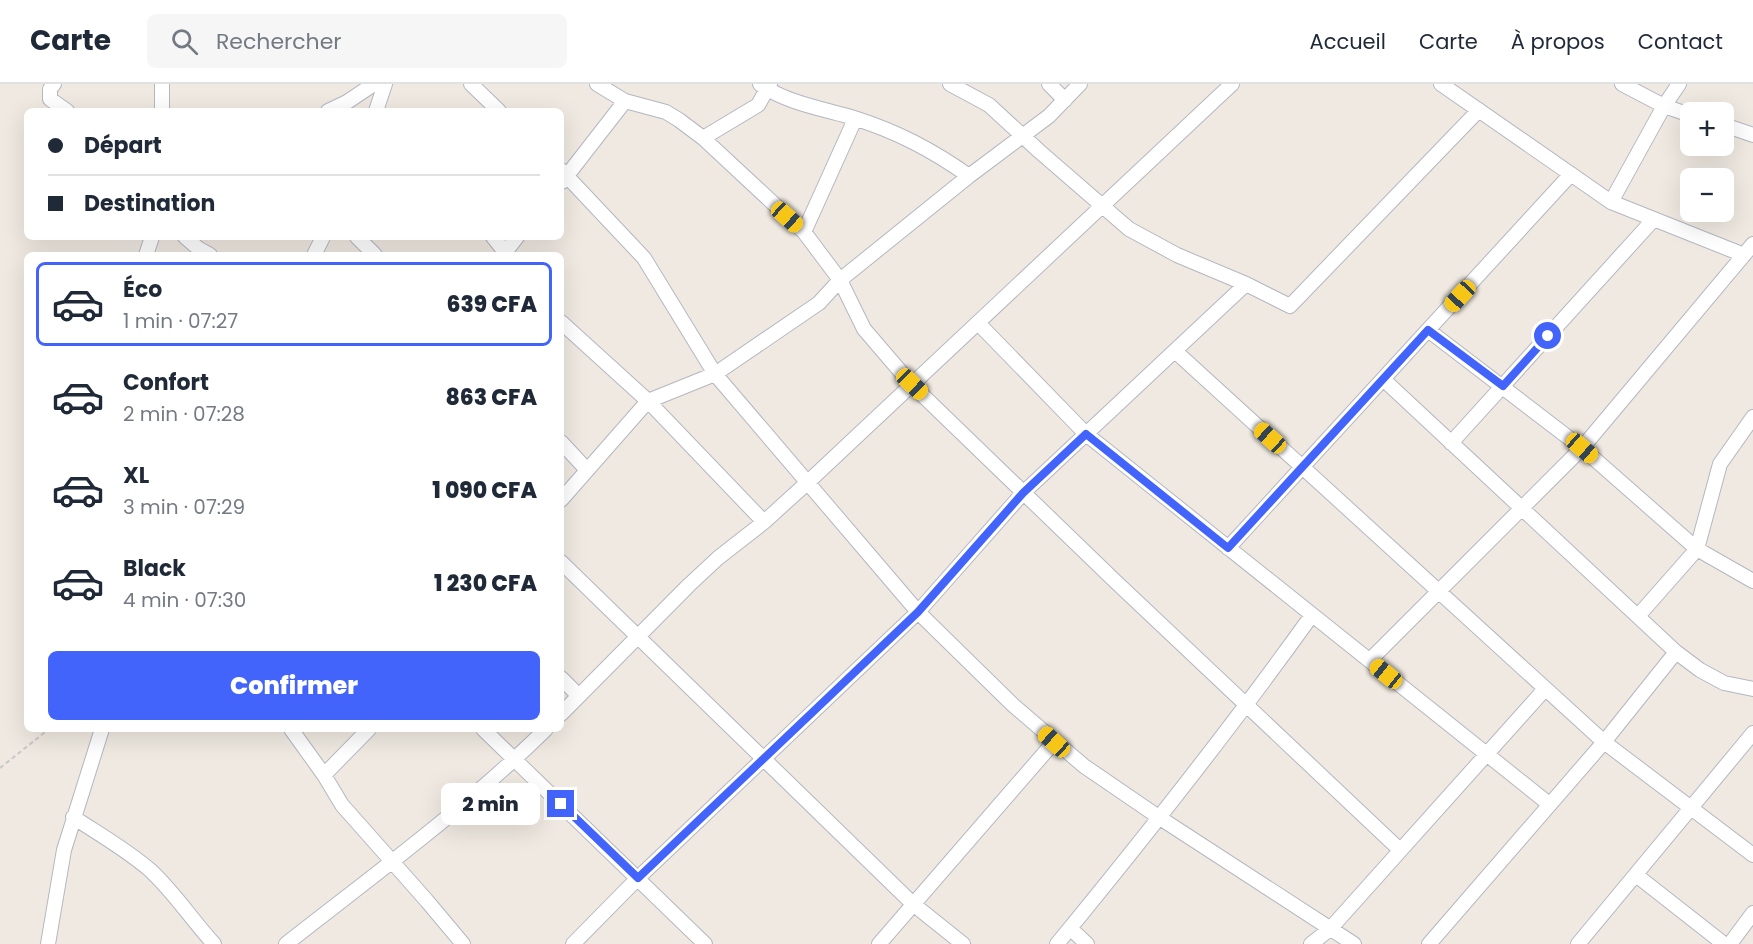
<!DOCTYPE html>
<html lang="fr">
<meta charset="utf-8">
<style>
:root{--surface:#fff;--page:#f6f6f7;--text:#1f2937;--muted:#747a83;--line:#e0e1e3;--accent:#4264fb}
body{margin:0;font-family:Poppins,sans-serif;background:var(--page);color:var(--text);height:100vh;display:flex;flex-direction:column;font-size:22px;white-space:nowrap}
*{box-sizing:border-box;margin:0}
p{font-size:20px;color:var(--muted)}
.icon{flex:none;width:33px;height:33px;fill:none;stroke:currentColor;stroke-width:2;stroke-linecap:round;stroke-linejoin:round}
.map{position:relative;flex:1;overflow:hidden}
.panel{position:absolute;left:24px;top:168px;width:540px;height:480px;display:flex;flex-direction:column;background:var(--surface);border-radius:9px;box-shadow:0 6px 24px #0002}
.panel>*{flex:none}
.top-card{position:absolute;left:24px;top:24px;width:540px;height:132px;border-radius:9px;box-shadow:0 6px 24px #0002;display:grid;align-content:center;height:132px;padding:0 24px;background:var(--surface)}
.buttons{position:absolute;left:1680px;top:18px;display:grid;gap:12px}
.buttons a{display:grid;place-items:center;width:54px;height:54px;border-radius:9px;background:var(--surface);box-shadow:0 6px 24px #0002;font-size:30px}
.end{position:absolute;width:27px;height:27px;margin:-14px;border:8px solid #4264fb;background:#fff;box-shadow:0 0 0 3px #fff}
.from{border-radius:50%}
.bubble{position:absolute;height:42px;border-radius:9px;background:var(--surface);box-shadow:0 6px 24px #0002;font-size:20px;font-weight:800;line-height:42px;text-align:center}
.car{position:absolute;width:18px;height:36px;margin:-18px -9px;border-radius:8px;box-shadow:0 0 4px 2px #0007;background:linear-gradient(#f5c518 24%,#345 0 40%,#f5c518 0 76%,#345 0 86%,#f5c518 0)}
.top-card b{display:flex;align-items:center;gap:21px;height:57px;font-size:22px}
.top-card b+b{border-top:2px solid var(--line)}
.top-card i{width:15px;height:15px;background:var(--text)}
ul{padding:10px 0 0;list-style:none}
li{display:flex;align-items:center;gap:18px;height:84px;margin:0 12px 9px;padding:0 12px;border:3px solid transparent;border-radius:9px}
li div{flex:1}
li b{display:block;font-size:22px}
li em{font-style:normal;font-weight:800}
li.selected{border-color:var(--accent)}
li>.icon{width:54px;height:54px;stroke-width:1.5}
.cta{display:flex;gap:12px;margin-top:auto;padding:12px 24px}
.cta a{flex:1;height:69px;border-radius:9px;background:var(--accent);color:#fff;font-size:24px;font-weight:800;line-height:69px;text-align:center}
header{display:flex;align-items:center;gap:36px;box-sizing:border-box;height:84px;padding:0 30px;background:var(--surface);border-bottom:2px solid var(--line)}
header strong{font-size:28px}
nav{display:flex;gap:33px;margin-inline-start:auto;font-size:21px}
.search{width:420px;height:54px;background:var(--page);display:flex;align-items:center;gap:15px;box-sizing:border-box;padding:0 21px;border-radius:9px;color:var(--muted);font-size:22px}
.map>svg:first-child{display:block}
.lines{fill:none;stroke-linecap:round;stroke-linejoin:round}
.street-casing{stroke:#b4b7c1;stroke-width:16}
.path{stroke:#c9c9c9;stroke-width:2;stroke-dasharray:4.5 3;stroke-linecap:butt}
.street{stroke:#fff;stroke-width:14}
.route{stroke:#4264fb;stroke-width:8}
</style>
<header>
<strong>Carte</strong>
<div class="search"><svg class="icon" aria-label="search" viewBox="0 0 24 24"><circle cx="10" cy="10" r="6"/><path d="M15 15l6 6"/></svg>Rechercher</div>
<nav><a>Accueil</a><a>Carte</a><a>À propos</a><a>Contact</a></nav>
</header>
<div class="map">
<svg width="1753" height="860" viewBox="0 0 1753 860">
<rect width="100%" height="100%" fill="#efe9e1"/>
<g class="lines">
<g class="street-casing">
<path id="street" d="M54,0L50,5V15L67,27
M162,0V27
M471,0L499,27
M597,0L625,17L666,28L679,36L703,54L804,148L840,196L864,245L912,301L1116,498L1400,766
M760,0C786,19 824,25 854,34C898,48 932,66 969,92
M950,0L989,21L1039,67L1129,145L1177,171L1246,200L1290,222L1479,26
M1049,0L1065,16
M1441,0L1611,118L1744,171
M1622,0L1664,22L1690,31
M328,27L347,18L374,0
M376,27L385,0
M1724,41L1753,51
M703,54L758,21L770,0
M561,86L644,174L715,290L918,528L1013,621L1084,682L1160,734L1354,860
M562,98L625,17
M1611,118L1664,22L1679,0
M804,148L855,35
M185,153L199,165L210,171
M357,153L375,171
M493,153L505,168
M146,171L152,153
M314,171L323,153
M503,171L517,153
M561,238L648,317L764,438
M978,239L1086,350L1549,720
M1428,246L1582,364L1697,465L1753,497
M1175,267L1604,658L1753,771
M1383,295L1676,568L1700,586L1724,599L1753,605
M561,358L587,386
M1451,359L1654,135
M561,416L648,317L715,290L819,219L840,196L969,92L1049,32L1080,0
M1228,464L1571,90
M561,478L913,820L963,860
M1638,532L1697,465L1720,380L1753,333
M1370,576L1582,364L1753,160
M561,594L579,612
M561,630L689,501L718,474L764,438L807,399L1232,0
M291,645L324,691L342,721L427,817L463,860
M483,645L705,860
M324,691L369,645
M73,733C99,750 127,766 150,786C174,808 192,836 214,860
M1636,791L1724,860
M1070,844L1087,860
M48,860L64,766L102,645
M286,860C374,791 466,724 546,645
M573,860L638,794L918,528L1023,409L1246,200
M879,860L1054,658
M1057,860C1145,753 1231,644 1312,531
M1311,860L1330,845L1545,605
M1429,860L1604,658L1676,568
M1578,860L1753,649
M1730,860L1753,829"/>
</g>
<path class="path" d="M0,684L49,645"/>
<use href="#street" class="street"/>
</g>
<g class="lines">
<path class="route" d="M561,720L638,794L918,528L1023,409L1086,350L1228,464L1428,246L1503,302L1548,252"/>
</g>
</svg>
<div class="buttons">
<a>+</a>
<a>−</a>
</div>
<i class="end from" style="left:1548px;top:252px"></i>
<i class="end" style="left:561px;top:720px"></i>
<div class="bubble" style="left:441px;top:699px;width:99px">2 min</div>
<i class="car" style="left:787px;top:133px;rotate:132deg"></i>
<i class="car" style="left:1460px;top:212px;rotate:223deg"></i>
<i class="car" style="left:912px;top:300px;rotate:134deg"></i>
<i class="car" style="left:1270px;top:354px;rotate:312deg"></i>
<i class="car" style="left:1582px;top:364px;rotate:131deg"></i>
<i class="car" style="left:1386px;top:590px;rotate:309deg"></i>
<i class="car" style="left:1054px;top:658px;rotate:312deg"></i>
<div class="top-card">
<b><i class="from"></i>Départ</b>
<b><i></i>Destination</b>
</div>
<section class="panel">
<ul>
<li class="selected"><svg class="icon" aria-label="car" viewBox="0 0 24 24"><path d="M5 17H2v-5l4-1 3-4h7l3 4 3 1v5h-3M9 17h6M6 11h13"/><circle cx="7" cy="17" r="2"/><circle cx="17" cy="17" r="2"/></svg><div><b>Éco</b><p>1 min · 07:27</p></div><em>639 CFA</em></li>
<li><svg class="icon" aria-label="car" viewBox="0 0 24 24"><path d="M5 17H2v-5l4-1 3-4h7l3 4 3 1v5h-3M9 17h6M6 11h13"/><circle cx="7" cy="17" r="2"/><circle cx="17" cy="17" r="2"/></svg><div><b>Confort</b><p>2 min · 07:28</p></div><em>863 CFA</em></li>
<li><svg class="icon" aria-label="car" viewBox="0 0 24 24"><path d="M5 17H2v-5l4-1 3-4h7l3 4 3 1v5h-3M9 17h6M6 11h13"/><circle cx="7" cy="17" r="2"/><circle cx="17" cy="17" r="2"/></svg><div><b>XL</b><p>3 min · 07:29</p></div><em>1 090 CFA</em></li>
<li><svg class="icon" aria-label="car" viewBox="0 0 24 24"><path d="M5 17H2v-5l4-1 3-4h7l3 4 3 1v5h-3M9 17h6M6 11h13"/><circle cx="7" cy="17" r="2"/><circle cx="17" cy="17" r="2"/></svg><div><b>Black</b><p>4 min · 07:30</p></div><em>1 230 CFA</em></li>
</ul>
<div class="cta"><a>Confirmer</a></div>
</section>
</div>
